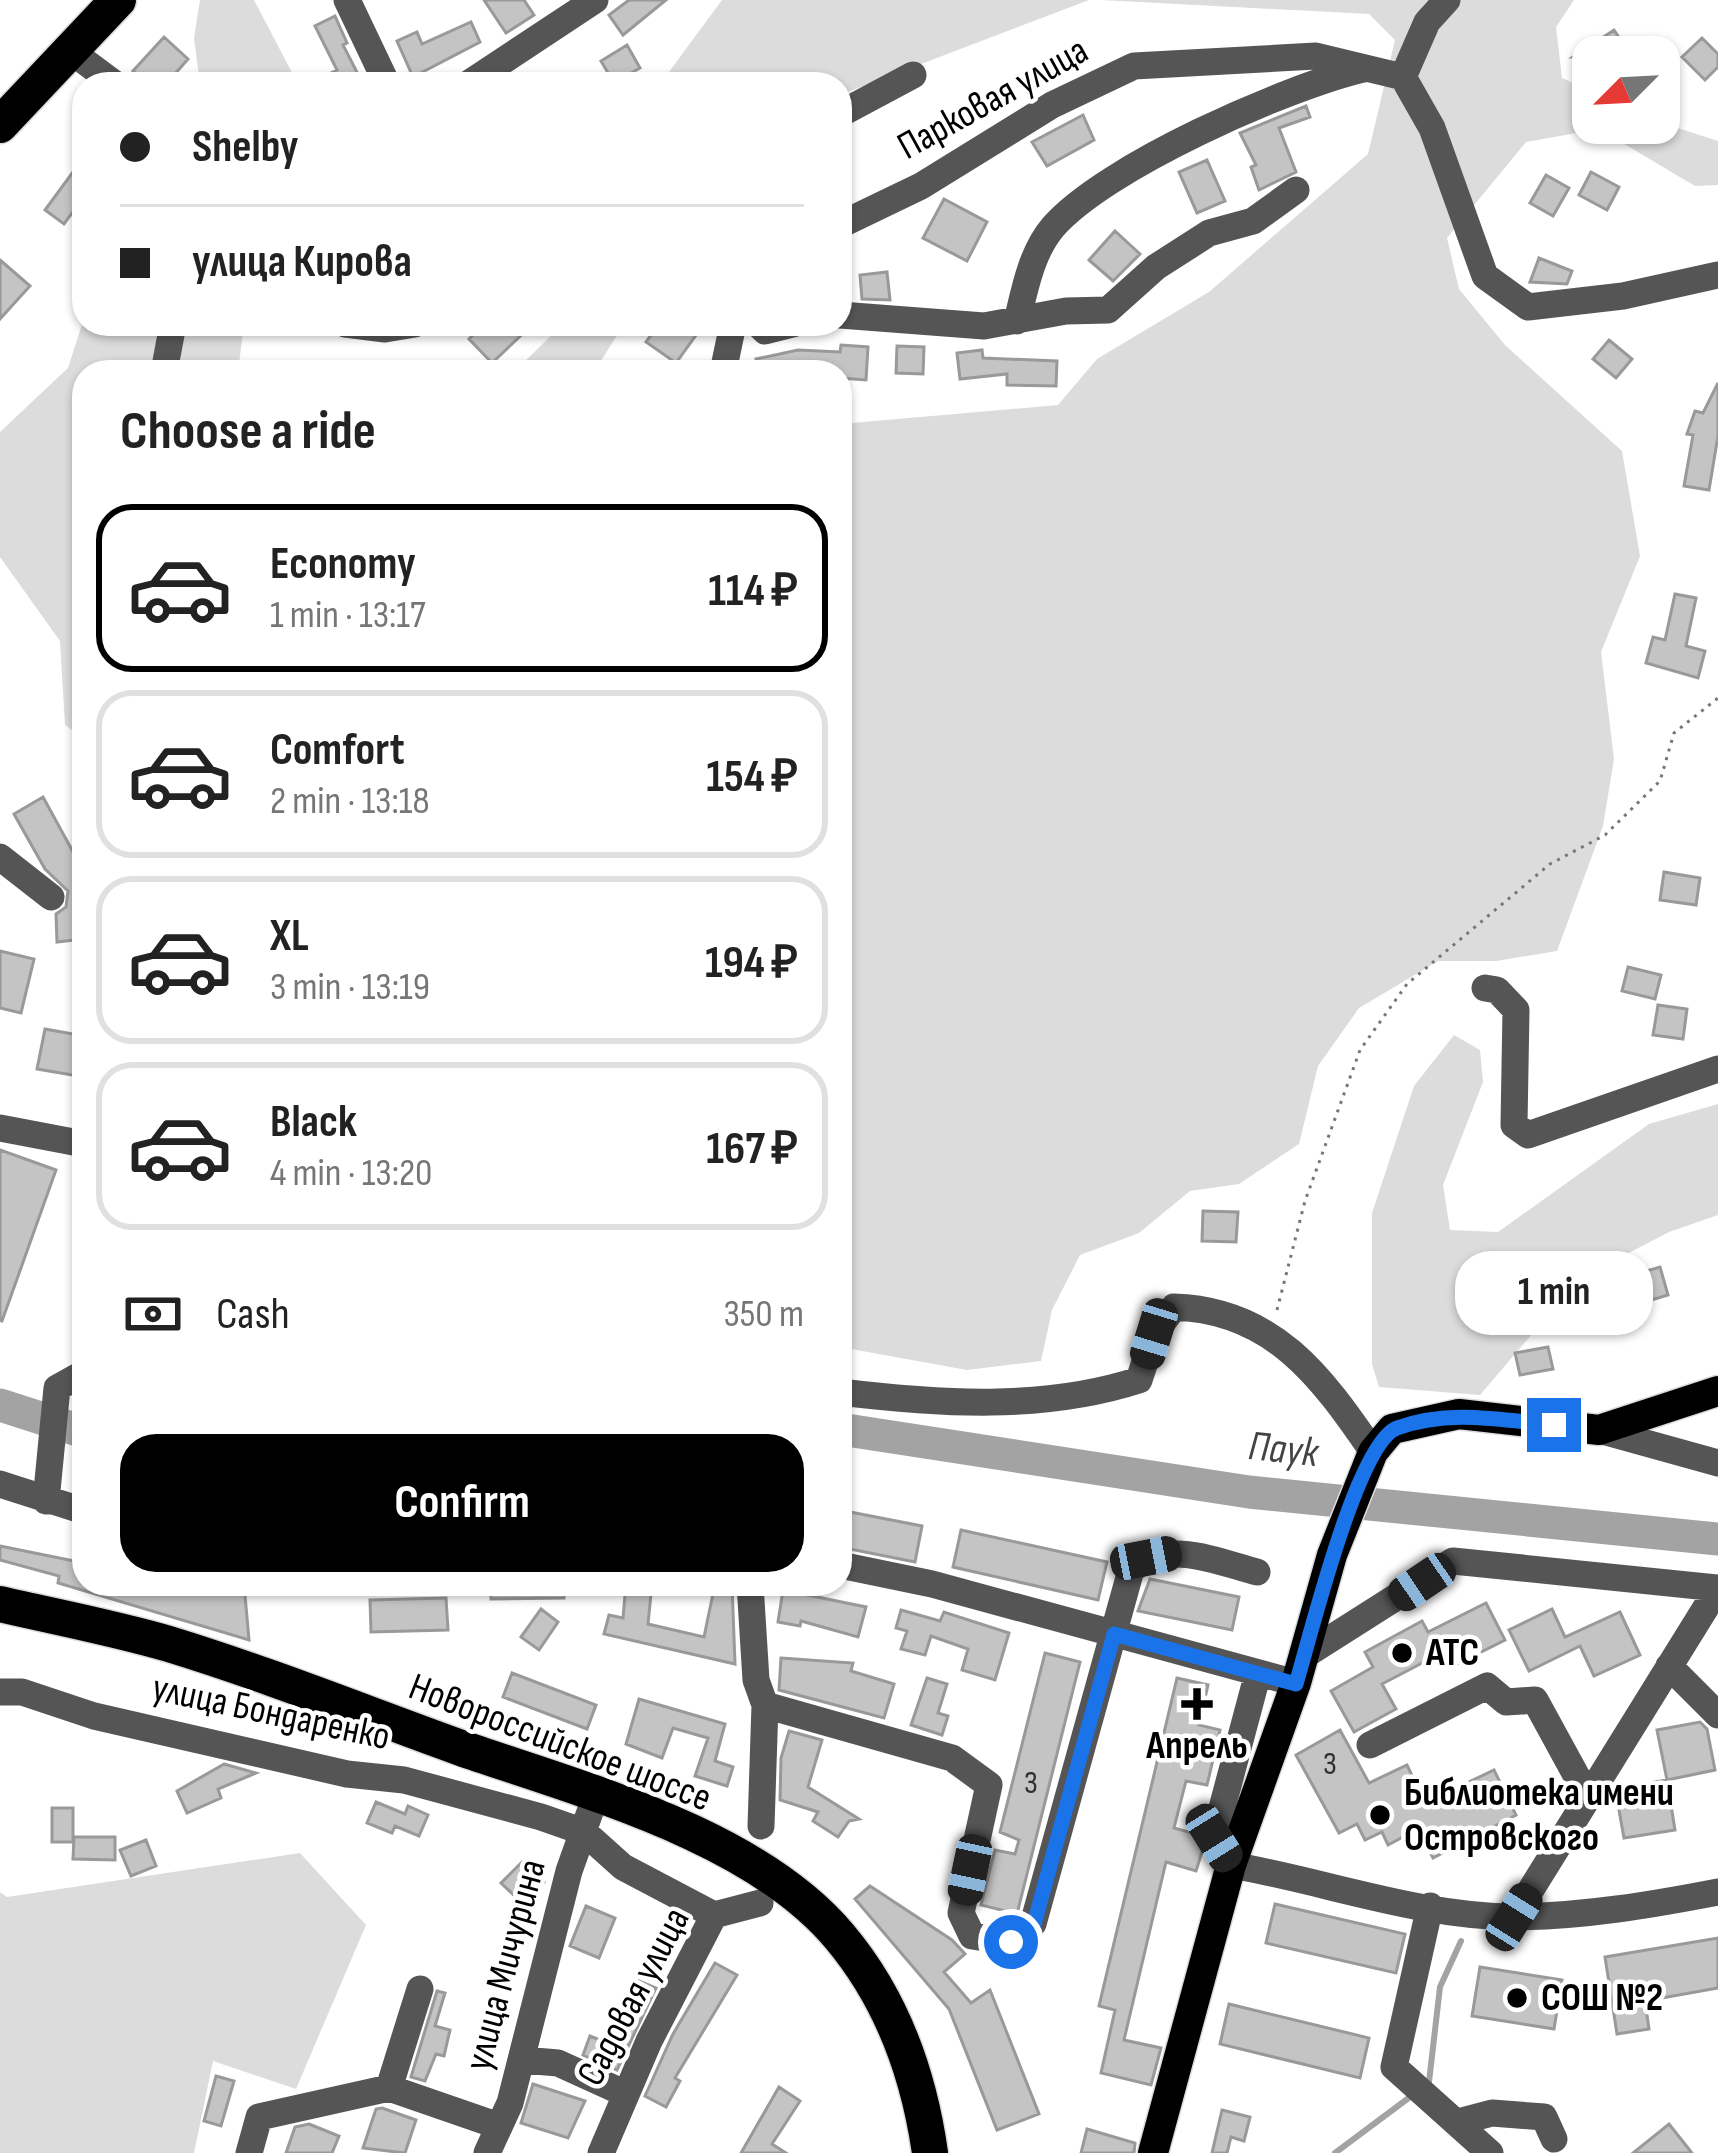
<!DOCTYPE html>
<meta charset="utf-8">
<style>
:root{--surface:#fff;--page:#f2f2f2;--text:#222;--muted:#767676;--line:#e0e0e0;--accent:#000}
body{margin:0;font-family:"Sofia Sans Condensed",sans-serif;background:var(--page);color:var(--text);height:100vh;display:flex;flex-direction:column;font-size:45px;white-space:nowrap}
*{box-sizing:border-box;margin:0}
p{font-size:39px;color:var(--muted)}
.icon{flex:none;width:66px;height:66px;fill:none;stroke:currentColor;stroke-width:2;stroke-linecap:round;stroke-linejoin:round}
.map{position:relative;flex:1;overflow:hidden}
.drawer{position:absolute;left:72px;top:360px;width:780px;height:1236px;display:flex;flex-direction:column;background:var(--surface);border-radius:36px;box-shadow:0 3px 9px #0004}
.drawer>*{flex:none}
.guide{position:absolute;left:72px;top:72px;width:780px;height:264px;border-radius:36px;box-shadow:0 3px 9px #0004;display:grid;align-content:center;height:264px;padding:0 48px;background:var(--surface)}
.needle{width:78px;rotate:246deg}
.fabs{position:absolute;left:1572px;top:36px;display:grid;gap:24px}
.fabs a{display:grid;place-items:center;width:108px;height:108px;border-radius:24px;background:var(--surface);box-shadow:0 3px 9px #0004;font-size:60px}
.end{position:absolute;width:54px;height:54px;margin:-27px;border:15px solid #1a73e8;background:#fff;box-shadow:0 0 0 6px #fff}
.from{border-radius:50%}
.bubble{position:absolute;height:84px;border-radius:36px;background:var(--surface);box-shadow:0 3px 9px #0004;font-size:39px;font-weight:700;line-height:84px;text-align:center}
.car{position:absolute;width:36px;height:72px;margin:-36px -18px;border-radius:15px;box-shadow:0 0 9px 3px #0007;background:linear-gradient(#222 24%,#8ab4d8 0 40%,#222 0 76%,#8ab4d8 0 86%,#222 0)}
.guide b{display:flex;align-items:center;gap:42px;height:114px;font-size:45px}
.guide b+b{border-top:3px solid var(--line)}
.guide i{width:30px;height:30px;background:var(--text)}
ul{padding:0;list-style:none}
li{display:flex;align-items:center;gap:36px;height:168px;margin:0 24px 18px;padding:0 24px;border:6px solid var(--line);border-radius:36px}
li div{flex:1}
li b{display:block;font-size:45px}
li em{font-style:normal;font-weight:700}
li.selected{border-color:var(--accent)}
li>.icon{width:108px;height:108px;stroke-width:1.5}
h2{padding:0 48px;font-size:54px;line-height:144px}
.pay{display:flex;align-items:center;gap:30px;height:132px;padding:0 48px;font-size:45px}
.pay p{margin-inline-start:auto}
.button{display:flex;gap:24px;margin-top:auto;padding:24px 48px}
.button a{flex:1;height:138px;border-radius:36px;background:var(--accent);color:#fff;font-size:48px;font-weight:700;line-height:138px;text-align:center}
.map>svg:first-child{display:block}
.green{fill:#dcdcdc}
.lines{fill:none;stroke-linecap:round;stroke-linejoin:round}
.stream{stroke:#a3a3a3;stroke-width:6}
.river{stroke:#a3a3a3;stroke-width:33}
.building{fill:#c4c4c4;stroke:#999;stroke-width:3}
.major-casing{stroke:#dbdbdb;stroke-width:33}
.highway-casing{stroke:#dbdbdb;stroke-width:39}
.path{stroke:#777;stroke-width:3;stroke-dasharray:3 6;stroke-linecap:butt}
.minor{stroke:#555;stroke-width:27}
.major{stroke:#000;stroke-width:30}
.highway{stroke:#000;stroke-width:36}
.route{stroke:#1a73e8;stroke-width:15}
.poi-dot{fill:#000;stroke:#fff;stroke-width:4.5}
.labels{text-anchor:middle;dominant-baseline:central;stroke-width:9;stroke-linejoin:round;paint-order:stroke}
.number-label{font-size:33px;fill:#313131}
.street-label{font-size:39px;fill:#000;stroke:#fff}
.poi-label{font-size:39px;font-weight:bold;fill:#000;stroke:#fff;text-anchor:start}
.water-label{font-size:42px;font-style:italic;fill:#444;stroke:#fff}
</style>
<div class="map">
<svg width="1718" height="2153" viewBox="0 0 1718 2153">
<rect width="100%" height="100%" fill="#fff"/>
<path class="green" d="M200,0H254L298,84H200L194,38Z
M722,0H1089L840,95V84H660Z
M1101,0H1574L1556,27L1562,78L1593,92V123L1659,122L1718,141V185L1695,186L1599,129L1526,142L1447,238L1459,289L1505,345L1622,451L1640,556L1601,652L1614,759L1603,826L1557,951L1496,961H1438L1359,1008L1318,1066L1299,1144L1239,1184L1190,1191L1139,1233L1080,1255L1052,1310L1041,1361L967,1370L840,1347V424L1058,405L1097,359L1209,292L1368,154L1395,40L1369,14Z
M84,318V324H244L238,372H84V739L65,725L60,641L0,557V432L68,368Z
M563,324H624L594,372H514Z
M1454,1035L1480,1050L1483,1082L1443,1185L1450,1230L1498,1232L1649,1124L1718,1104V1215L1669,1232L1579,1279L1480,1395L1379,1387L1372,1364V1213L1414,1086Z
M300,1853L366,1925L296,2089L213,2061L194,2153H0V1892L7,1897Z"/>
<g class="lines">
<path class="stream" d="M1424,2086L1429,2082L1440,1987L1461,1941
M1335,2153L1414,2094"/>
<path class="river" d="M0,1405L84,1432
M840,1429L1249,1492L1718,1539"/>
</g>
<path class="building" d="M484,0H524L534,15L506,33Z
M629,0H666L623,35L609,15Z
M335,16L347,43L343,45L363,84H336L331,73L337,70L315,26Z
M471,22L480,42L413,77L397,41L417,32L422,44Z
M1614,30L1627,49L1615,57H1573Z
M164,37L188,59L166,84H147L133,71Z
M1702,38L1718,54V67L1705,80L1682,57Z
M627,45L640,68L614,83L601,61Z
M1306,106L1310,117L1279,128L1296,172L1259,190L1251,167L1256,165L1240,133Z
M1083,115L1094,140L1047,166L1032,142Z
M84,157V197L64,224L45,210Z
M1207,160L1225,201L1197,213L1179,172Z
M1591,172L1619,187L1607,210L1579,195Z
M1546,175L1569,188L1553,216L1530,203Z
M944,199L987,222L967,261L923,238Z
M1115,231L1140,254L1113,281L1089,260Z
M1539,258L1572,271L1567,284L1530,282Z
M0,260L30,286L0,319Z
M887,272L890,300L862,299L860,275Z
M484,324H533L492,363L469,339Z
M659,324H704L676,363L646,342Z
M1609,340L1632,359L1616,378L1593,359Z
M841,345L868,347L866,380L840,378V372H759L756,359L798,350L840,352Z
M897,346L924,347L923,374L896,373Z
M982,350L983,358L1057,361L1056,386L1007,385V374L960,379L957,353Z
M1718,383V436L1709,490L1684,486L1693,435L1687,434L1695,411L1703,413Z
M1675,594L1696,598L1686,646L1705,651L1698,678L1646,663L1653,637L1665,640Z
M43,797L84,872V939L57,942L56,914L66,907L68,891L45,869L14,814Z
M1664,872L1700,878L1696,905L1660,900Z
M0,951L34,959L21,1013L0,1008Z
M1628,967L1661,975L1655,999L1622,991Z
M1658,1005L1687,1009L1683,1039L1653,1035Z
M45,1029L84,1036V1077L37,1069Z
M0,1150L56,1170L2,1321L0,1320Z
M1203,1211L1238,1212L1236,1242L1202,1241Z
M1660,1267L1668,1295L1635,1305L1626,1277Z
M1548,1347L1553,1369L1520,1375L1515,1353Z
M840,1510L922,1526L915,1562L840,1547Z
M961,1530L1107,1562L1098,1600L953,1567Z
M0,1546L84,1563V1584H244L249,1640L58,1583L59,1576L0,1560Z
M1150,1579L1239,1597L1232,1630L1138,1611Z
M491,1584H564V1598L491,1599Z
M626,1584H652L648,1624L704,1637L715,1584H732L735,1664L604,1634L609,1615L623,1618Z
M783,1590L866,1607L858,1637L801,1621L800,1626L778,1622Z
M446,1598L448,1630L371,1632L370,1600Z
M1486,1603L1505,1640L1457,1664L1449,1649L1382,1684L1396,1709L1354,1732L1331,1691L1373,1667L1365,1652L1422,1621L1428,1632Z
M541,1609L558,1622L539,1650L521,1637Z
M1552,1609L1565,1637L1620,1612L1640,1655L1594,1676L1580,1646L1529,1671L1509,1630Z
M901,1610L940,1621L944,1612L1009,1633L995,1680L962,1670L968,1649L931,1636L925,1655L901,1649L907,1631L896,1628Z
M1045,1653L1080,1662L1017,1914L981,1905L995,1850L1015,1854L1019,1840L1000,1832Z
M781,1658L853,1663L851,1671L894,1684L884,1718L779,1690Z
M512,1673L596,1705L587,1729L503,1697Z
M927,1678L947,1684L938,1713L948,1716L942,1735L911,1725Z
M1177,1678L1208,1685L1199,1725L1220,1730L1207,1785L1186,1781L1174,1828L1196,1834L1202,1852L1196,1871L1166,1862L1124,2040L1161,2048L1151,2085L1101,2073L1115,2010L1099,2006Z
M639,1699L725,1724L715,1761L733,1767L727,1786L695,1776L708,1738L673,1728L662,1758L626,1744Z
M1700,1722L1707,1729L1715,1770L1667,1780L1657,1730Z
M1340,1730L1369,1783L1407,1765L1425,1803L1494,1770L1516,1815L1433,1858L1426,1844L1410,1852L1403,1837L1388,1845L1382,1832L1365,1840L1357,1824L1339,1833L1296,1755Z
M789,1731L822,1740L808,1787L859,1819L849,1821L838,1837L813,1821L818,1812L780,1800L781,1758Z
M224,1764L256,1773L218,1789L221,1798L187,1813L177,1791Z
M1667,1780L1675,1830L1624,1838L1615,1788Z
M376,1802L405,1814L408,1806L428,1815L419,1836L395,1826L392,1833L367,1823Z
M52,1808H73V1842H52Z
M74,1837H115V1860L73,1859Z
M146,1840L156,1866L131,1876L120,1850Z
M522,1862L544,1882L523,1904L501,1883Z
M870,1886L952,1940L965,1954L944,1972L971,2003L990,1990L1039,2114L997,2130L949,2009L855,1899Z
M1275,1904L1405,1934L1396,1973L1266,1943Z
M586,1906L615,1918L599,1958L570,1946Z
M1718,1938V1988L1645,2001L1649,2029L1617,2034L1605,1957Z
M715,1963L737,1975L675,2078L680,2081L666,2107L645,2096L673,2034Z
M1480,1967L1562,1980L1554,2029L1472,2016Z
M639,1981L656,1988L617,2070L583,2055L590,2036L605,2042Z
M437,1991L445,1993L435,2026L450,2030L444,2056L436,2054L425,2081L411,2077Z
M1229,2004L1369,2038L1360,2078L1220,2044Z
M216,2076L234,2081L221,2126L204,2121Z
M533,2084L585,2101L568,2138L521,2123Z
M779,2087L800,2101L772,2144L786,2153H741Z
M382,2108L416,2120L405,2153L363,2148L376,2109Z
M1222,2110L1250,2117L1244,2141L1231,2137L1227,2153H1212Z
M309,2124L339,2136L332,2153H286L295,2127Z
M1669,2124L1692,2153H1633Z
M1087,2129L1135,2143L1134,2153H1081Z"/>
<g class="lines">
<g class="major-casing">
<path id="major" d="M1153,2153L1231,1865L1296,1683L1332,1555L1373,1452L1392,1429L1459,1414L1599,1430L1718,1391"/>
</g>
<g class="highway-casing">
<path id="highway" d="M0,125L118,0
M0,1604C56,1617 114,1628 169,1644C267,1674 364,1713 461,1748C582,1790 755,1835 840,1937C892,1999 919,2075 930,2153"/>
</g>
<path class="path" d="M1277,1310L1305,1201L1360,1050L1407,984L1550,864L1605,835L1660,781L1674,733L1718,698"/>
<path class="minor" d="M347,0L387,84
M72,52L115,84
M1403,77L1432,128L1485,276L1528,307L1623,296L1718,275
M1403,77L1427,22L1447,0
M468,84L595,0
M840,114L913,75
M840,225L921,186L1052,105L1134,66L1316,56L1403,77
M840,315L984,326L1066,311L1108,310L1156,267L1209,233L1253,221L1296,190
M1017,321C1025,289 1031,253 1053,227C1105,167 1286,87 1363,69
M345,324L385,329L415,324
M758,324L765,331L793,324
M164,372L173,324
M723,372L733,324
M0,857L51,897
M1485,988L1497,990L1516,1010L1514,1125L1528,1135L1718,1069
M0,1128L84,1144
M840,1392C940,1404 1043,1411 1139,1380L1154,1334L1174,1307C1273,1310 1321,1376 1373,1452
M1599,1430L1718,1463
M0,1484L84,1511
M46,1501L57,1388L84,1373
M840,1565L932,1584L1296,1683
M750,1584L756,1680L765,1705L761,1826
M1305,1655L1453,1561L1718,1588
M1669,1666L1718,1715
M1258,1673L1214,1838L1231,1865C1324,1881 1421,1917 1515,1917C1584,1916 1651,1905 1718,1892
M0,1692H22L94,1716L347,1774L404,1780L541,1817L584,1832L623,1867L714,1915
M765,1705L952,1758L989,1785L961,1913L972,1936L1011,1942L1033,1924L1131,1570C1168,1539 1215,1561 1257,1572
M1370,1745L1487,1686L1506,1702L1535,1700L1588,1797
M1430,1906L1394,2067L1490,2153
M714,1915L760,1903
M1514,1917L1718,1588
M523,2060L558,2063L624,2093
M389,2088L499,2126
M1458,2122L1492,2113L1544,2117L1554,2139
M249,2153L259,2117L389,2088L420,1989
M487,2153L510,2103L569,1871L596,1795
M601,2153L649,2041L714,1915"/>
<use href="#major" class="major"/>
<use href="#highway" class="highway"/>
</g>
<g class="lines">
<path class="route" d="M1011,1942L1034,1924L1114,1634L1296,1684C1310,1638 1357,1443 1397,1428C1450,1409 1500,1420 1554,1425"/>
</g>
<g class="poi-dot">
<circle cx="1402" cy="1653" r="12"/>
<path d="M1191 1686h12v12h12v12h-12v12h-12v-12h-12v-12h12z"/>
<circle cx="1380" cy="1815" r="12"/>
<circle cx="1517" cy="1998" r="12"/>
</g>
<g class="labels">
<g class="number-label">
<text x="1330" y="1764">3</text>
<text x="1031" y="1783">3</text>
</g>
<g class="street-label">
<text transform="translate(993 99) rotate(-29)">Парковая улица</text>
<text transform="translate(271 1713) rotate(12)">улица Бондаренко</text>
<text transform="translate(560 1743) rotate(21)">Новороссийское шоссе</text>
<text transform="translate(506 1965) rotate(-75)">улица Мичурина</text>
<text transform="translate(634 1997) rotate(-62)">Садовая улица</text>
</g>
<g class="poi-label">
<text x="1426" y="1653">АТС</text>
<text x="1197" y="1746" text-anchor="middle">Апрель</text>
<text x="1404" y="1793">Библиотека имени<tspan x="1404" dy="45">Островского</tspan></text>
<text x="1541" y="1998">СОШ №2</text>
</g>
<g class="water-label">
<text transform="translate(1283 1450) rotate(6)">Паук</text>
</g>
</g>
</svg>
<div class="fabs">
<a><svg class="needle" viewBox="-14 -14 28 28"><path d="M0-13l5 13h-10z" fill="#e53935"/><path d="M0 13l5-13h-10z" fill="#767676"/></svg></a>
</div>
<i class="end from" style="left:1011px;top:1942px"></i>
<i class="end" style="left:1554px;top:1425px"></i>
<div class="bubble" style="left:1455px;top:1251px;width:198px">1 min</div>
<i class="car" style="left:1154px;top:1334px;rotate:197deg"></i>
<i class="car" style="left:1146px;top:1558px;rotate:79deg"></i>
<i class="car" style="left:1422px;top:1582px;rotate:236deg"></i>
<i class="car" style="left:1214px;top:1838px;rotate:148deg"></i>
<i class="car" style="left:970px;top:1870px;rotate:192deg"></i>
<i class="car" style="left:1514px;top:1917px;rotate:32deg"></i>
<div class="guide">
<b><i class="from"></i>Shelby</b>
<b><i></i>улица Кирова</b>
</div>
<section class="drawer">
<h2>Choose a ride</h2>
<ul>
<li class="selected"><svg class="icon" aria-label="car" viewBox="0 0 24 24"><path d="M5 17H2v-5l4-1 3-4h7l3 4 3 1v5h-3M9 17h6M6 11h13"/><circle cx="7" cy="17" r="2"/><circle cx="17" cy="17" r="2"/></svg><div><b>Economy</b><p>1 min · 13:17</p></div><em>114 ₽</em></li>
<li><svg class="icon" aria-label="car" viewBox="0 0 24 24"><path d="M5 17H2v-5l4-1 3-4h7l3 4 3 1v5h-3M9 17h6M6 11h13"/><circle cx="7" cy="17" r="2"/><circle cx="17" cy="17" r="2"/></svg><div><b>Comfort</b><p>2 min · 13:18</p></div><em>154 ₽</em></li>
<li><svg class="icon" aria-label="car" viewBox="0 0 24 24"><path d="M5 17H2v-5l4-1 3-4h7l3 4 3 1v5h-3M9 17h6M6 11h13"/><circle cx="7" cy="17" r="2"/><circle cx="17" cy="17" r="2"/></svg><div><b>XL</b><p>3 min · 13:19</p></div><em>194 ₽</em></li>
<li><svg class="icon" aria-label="car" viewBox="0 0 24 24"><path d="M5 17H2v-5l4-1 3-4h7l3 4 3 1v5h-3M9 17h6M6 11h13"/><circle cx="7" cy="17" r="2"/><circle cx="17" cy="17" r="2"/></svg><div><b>Black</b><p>4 min · 13:20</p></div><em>167 ₽</em></li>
</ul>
<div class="pay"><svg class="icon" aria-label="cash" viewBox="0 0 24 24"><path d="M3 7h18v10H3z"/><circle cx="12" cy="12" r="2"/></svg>Cash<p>350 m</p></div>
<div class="button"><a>Confirm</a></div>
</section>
</div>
